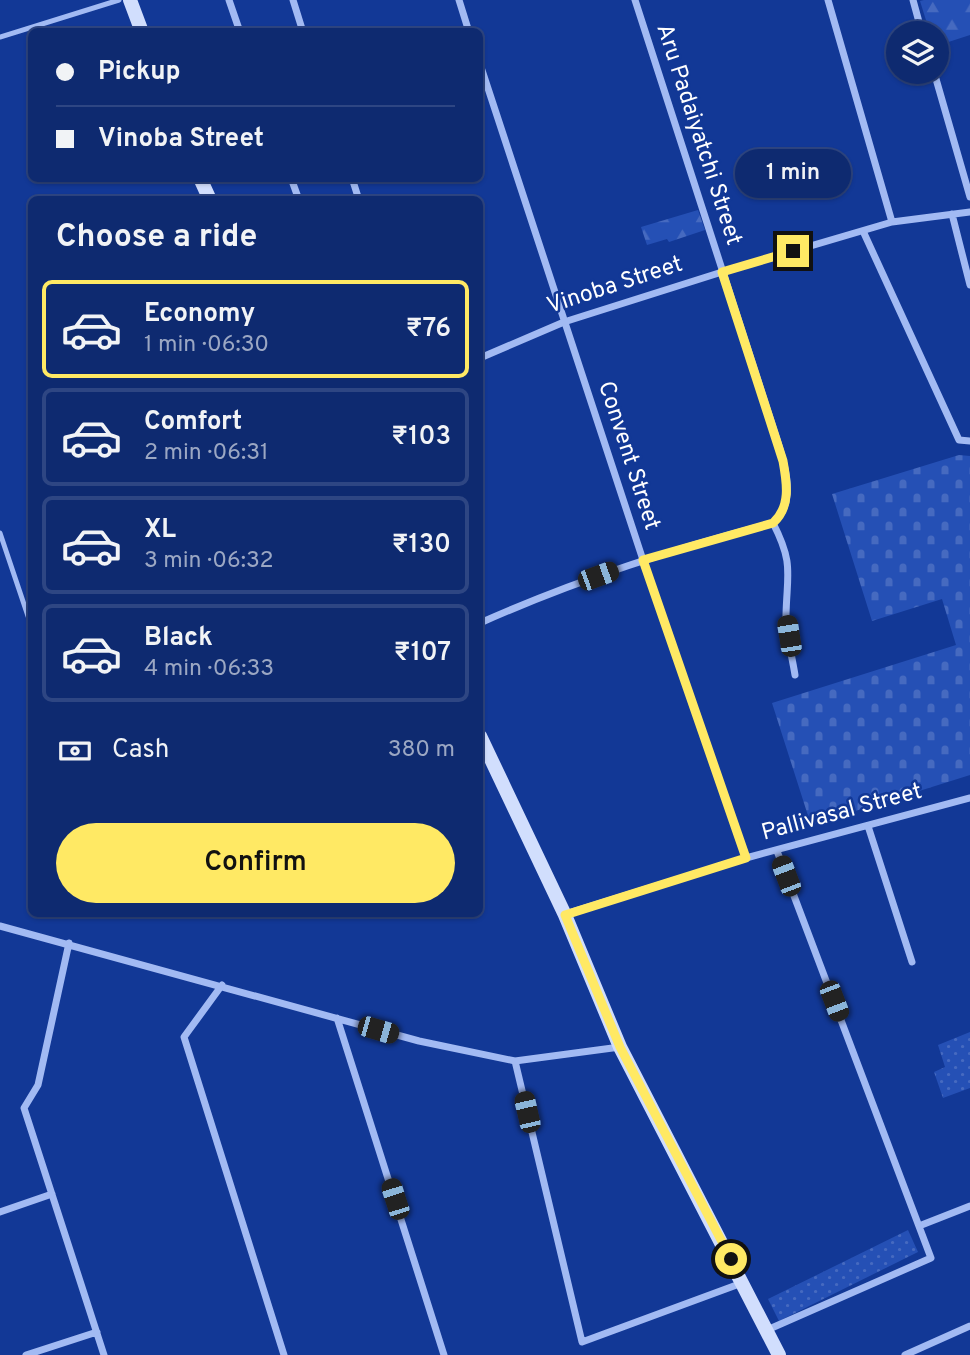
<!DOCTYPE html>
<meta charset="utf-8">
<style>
:root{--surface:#0e2a70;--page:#173275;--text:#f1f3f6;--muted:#9ba7c3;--line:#2e4683;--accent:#ffe964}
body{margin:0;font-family:Overpass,sans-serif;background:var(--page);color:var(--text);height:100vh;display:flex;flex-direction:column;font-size:26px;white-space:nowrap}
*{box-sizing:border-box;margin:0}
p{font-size:23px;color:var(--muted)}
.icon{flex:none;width:38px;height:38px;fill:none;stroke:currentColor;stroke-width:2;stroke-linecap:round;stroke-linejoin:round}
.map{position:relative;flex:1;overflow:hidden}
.side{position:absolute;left:28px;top:196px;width:455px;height:721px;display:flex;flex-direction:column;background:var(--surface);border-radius:10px;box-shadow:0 2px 5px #0004,0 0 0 2px var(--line)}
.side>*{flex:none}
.top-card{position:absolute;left:28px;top:28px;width:455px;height:154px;border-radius:10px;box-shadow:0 2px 5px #0004,0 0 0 2px var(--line);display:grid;align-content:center;height:154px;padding:0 28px;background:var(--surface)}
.controls{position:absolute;left:886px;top:21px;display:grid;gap:14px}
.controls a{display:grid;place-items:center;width:63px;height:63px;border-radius:50%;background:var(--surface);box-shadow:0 2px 5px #0004,0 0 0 2px var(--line);font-size:35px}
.end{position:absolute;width:32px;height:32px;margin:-16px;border:9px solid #ffe964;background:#111;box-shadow:0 0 0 4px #111}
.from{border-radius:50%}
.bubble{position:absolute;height:49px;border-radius:24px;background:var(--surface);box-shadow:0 2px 5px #0004,0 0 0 2px var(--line);font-size:23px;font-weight:600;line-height:49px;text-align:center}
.car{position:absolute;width:21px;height:42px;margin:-21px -10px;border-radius:9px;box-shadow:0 0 5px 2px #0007;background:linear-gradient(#222 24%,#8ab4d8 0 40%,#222 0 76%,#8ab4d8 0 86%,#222 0)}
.top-card b{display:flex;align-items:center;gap:24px;height:66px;font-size:26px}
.top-card b+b{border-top:2px solid var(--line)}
.top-card i{width:18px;height:18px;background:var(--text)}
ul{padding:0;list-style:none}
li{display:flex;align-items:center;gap:21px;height:98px;margin:0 14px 10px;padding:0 14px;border:4px solid var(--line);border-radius:10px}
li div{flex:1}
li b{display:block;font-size:26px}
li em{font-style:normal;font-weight:600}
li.active{border-color:var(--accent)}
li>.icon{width:63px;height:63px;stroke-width:1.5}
h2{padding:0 28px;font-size:32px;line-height:84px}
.pay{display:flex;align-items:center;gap:18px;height:77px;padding:0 28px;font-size:26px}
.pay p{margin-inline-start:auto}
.action{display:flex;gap:14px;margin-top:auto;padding:14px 28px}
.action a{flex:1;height:80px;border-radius:42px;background:var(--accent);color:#111;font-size:28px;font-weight:600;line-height:80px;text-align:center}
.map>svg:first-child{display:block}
.grass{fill:url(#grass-dots)}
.forest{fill:url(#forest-firs)}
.cemetery{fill:url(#cemetery-stones)}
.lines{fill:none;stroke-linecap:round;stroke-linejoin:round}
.lane{stroke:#a2baf3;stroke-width:5}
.street{stroke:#a2baf3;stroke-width:7}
.secondary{stroke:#d1defd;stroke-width:14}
.route{stroke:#ffe964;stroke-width:9}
.labels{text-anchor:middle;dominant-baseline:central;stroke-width:5;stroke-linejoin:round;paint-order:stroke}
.street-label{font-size:23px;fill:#fff;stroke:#123896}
</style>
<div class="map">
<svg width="970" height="1355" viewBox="0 0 970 1355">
<defs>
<pattern id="grass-dots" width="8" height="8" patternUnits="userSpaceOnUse" patternTransform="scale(1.75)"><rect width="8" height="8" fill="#2550b5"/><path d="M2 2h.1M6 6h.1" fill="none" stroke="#466ac0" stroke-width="1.8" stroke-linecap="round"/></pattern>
<pattern id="forest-firs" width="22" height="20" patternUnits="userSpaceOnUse" patternTransform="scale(1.75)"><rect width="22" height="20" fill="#2550b5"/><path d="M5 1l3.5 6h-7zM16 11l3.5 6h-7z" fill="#466ac0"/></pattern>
<pattern id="cemetery-stones" width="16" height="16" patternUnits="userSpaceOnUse" patternTransform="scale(1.75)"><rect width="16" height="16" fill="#2550b5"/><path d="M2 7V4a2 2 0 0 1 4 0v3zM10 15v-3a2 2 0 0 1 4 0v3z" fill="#466ac0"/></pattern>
</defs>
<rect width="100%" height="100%" fill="#123896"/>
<path class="grass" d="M970,1032V1088L943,1098L934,1072L945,1067L938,1045Z
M908,1230L918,1252L779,1321L768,1299Z"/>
<path class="forest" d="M924,0H970V35L936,46V33H930L920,1Z
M698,210L705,230L669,242L667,239L647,245L641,227Z"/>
<path class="cemetery" d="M959,455L970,456V775L811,825L772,703L956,645L942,599L872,621L832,494Z"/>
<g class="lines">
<path class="lane" d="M0,37L119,0
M0,533L32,628"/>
<path class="street" d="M229,0L240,32
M293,0L303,32
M459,0L469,32
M828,0L892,222
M913,0L922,33
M480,64L643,560L746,858
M934,72L970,197
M291,178L299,200
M352,178L359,200
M952,214L970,285
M863,231L959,440L970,441
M480,358L564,322L722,272L892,222L970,212
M773,523C794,564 787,573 786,615C786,634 792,656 795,675
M480,623C574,581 672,549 773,523C801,500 781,453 772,424L635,0
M868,826L912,962
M565,914L746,858L970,798
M0,926L419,1041L515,1061L620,1047
M69,943L38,1085L24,1108L104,1355
M222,985L184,1037L284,1355
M337,1018L444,1355
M515,1061L582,1342L742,1283
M0,1212L52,1194
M919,1226L970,1206
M767,1330L931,1258L777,851
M26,1355L97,1332
M905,1355L970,1326"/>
<path class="secondary" d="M130,0L142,32
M200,178L210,200
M480,736L565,915L620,1047L779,1355"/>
</g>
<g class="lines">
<path class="route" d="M731,1259L620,1047L565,915L746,858L643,560L773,523C791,507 787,483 783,461L722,272L793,251"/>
</g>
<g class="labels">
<g class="street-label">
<text transform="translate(698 135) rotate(72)">Aru Padaiyatchi Street</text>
<text transform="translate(615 286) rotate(-18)">Vinoba Street</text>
<text transform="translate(628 456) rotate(72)">Convent Street</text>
<text transform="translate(842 813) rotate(-15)">Pallivasal Street</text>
</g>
</g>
</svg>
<div class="controls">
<a><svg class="icon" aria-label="layers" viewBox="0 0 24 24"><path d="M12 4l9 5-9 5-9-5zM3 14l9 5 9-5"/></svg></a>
</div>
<i class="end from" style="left:731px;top:1259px"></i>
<i class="end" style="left:793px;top:251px"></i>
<div class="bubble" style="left:735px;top:149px;width:116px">1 min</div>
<i class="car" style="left:598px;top:576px;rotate:70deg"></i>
<i class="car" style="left:789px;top:636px;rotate:351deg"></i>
<i class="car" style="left:786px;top:876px;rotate:339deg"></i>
<i class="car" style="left:834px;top:1001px;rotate:159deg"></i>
<i class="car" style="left:378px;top:1030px;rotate:106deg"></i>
<i class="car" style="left:527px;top:1112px;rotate:347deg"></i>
<i class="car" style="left:395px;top:1199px;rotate:342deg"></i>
<div class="top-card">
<b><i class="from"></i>Pickup</b>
<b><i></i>Vinoba Street</b>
</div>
<section class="side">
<h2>Choose a ride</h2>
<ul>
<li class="active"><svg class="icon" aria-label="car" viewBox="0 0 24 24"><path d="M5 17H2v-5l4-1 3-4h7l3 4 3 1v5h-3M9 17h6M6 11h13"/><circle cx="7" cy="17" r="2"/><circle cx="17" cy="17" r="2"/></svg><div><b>Economy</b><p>1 min · 06:30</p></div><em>₹76</em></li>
<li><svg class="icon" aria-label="car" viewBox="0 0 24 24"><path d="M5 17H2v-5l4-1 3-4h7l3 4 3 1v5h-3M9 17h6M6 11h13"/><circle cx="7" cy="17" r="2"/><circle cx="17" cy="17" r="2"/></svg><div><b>Comfort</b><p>2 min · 06:31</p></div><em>₹103</em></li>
<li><svg class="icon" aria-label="car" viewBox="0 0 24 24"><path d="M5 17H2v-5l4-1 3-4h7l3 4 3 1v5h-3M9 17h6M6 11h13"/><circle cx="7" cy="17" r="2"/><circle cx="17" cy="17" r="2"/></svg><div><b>XL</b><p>3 min · 06:32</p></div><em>₹130</em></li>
<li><svg class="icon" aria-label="car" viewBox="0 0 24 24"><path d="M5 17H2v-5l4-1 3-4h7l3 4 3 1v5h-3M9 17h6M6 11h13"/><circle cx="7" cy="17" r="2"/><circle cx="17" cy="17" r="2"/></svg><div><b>Black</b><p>4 min · 06:33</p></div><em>₹107</em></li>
</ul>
<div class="pay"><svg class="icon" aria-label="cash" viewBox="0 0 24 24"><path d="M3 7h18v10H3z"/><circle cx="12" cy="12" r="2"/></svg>Cash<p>380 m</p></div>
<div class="action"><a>Confirm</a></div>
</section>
</div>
